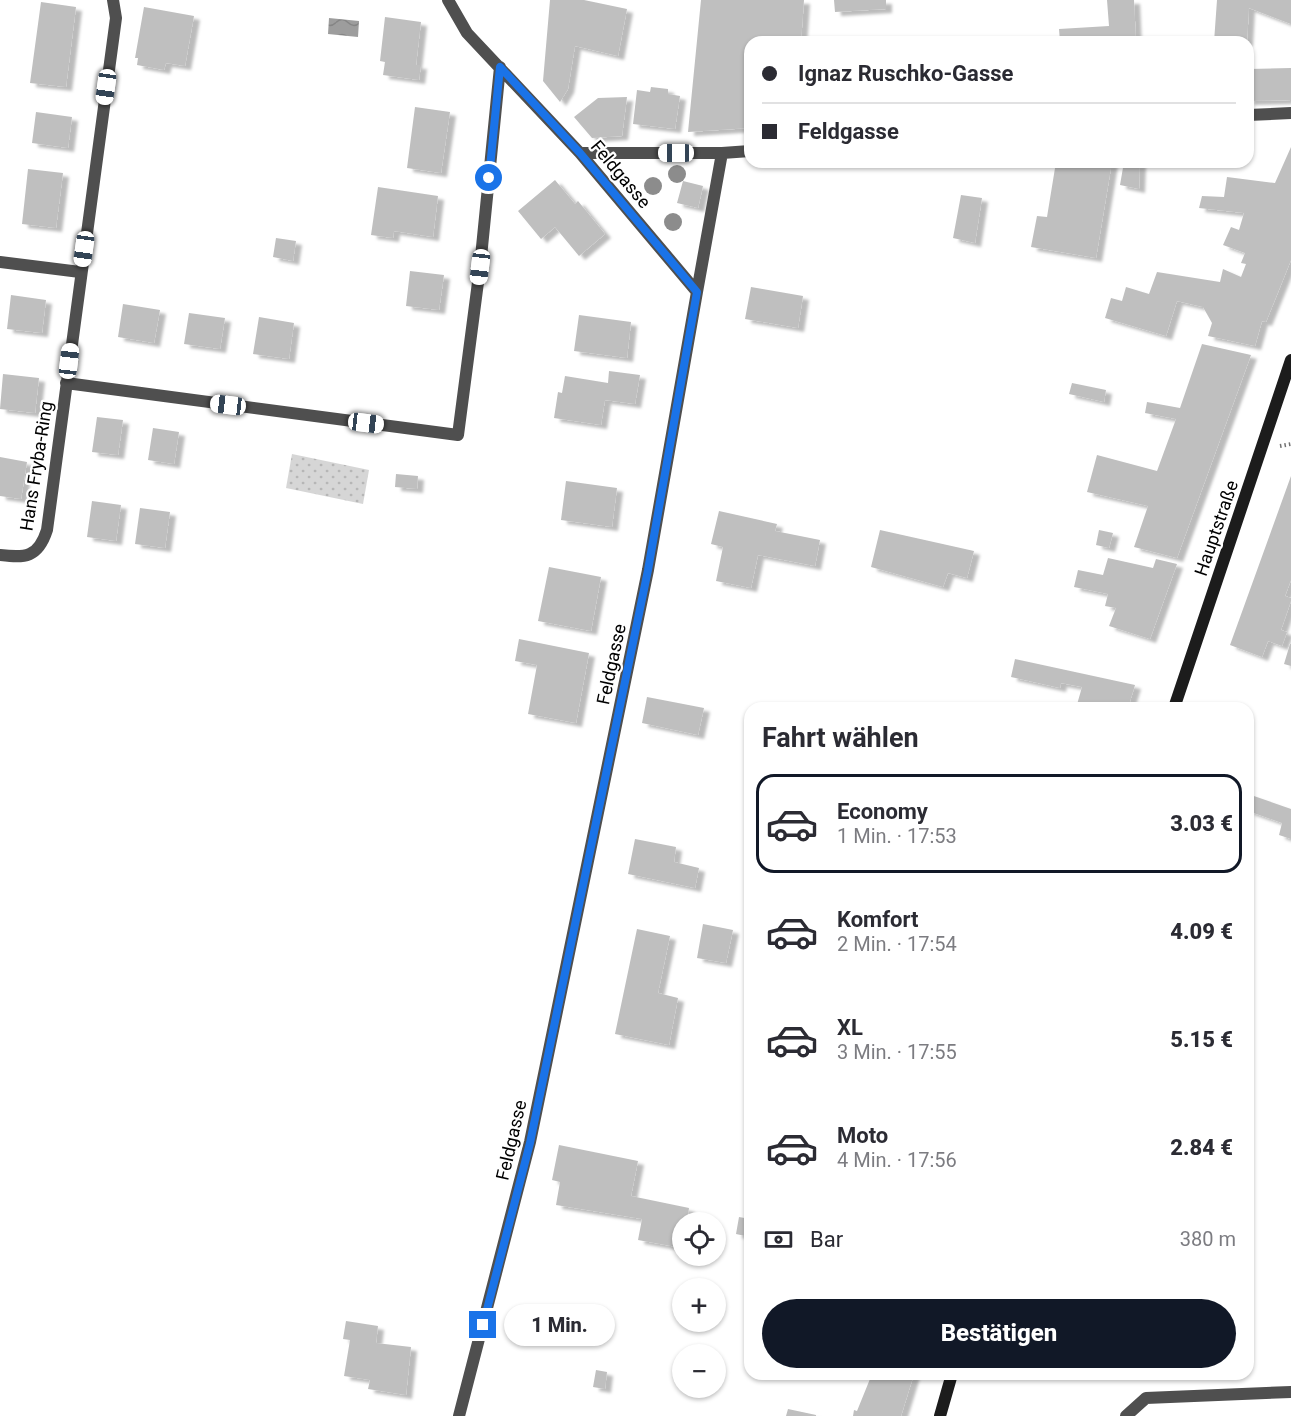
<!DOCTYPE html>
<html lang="de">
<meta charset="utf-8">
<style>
:root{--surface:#fff;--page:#f7f7f7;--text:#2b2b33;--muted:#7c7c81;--line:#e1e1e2;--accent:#111827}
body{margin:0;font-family:Roboto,sans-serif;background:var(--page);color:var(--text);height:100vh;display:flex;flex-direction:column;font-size:22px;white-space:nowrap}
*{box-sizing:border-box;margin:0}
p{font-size:20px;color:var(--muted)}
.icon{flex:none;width:33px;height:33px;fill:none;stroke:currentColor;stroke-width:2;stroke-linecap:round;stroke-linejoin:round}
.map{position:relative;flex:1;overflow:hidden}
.panel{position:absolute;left:744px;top:702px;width:510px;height:678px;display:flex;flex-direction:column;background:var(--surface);border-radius:18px;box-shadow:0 2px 4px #0004}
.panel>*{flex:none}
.banner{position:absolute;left:744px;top:36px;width:510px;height:132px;border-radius:18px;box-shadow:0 2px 4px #0004;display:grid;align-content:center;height:132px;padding:0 18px;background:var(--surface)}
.tools{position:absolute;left:672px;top:1212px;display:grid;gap:12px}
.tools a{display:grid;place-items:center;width:54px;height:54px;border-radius:50%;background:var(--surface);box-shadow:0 2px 4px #0004;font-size:30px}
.end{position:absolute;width:27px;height:27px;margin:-14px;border:8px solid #1a73e8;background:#fff;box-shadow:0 0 0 3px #fff}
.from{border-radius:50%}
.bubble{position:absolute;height:42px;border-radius:21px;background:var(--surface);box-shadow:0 2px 4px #0004;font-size:20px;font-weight:800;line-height:42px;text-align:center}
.car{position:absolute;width:18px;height:36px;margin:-18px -9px;border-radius:8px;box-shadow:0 0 4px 2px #0007;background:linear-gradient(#fff 24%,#345 0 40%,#fff 0 76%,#345 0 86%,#fff 0)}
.banner b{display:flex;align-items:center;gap:21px;height:57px;font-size:22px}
.banner b+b{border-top:2px solid var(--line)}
.banner i{width:15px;height:15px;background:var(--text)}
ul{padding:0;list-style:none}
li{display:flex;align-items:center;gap:18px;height:99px;margin:0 12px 9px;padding:0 6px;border:3px solid transparent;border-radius:18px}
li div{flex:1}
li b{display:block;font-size:22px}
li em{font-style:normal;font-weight:800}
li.current{border-color:var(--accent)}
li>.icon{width:54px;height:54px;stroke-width:1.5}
h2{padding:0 18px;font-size:27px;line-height:72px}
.pay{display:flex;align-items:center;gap:15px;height:66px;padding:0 18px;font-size:22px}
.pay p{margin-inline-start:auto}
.primary-button{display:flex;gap:12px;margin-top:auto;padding:12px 18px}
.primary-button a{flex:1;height:69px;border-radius:36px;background:var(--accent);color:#fff;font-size:24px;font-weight:800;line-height:69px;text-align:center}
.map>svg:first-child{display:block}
.park{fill:url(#park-dots)}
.water{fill:url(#water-waves)}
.building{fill:#bfbfbf;filter:url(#shadow)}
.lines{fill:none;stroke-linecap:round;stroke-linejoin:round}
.path{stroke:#717171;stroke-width:4;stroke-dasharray:1.5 3;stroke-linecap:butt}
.minor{stroke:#4f4f4f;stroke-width:12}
.secondary{stroke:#1c1c1c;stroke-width:12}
.tree{fill:#8c8c8c}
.route{stroke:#1a73e8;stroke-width:8}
.labels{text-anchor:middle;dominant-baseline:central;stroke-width:4.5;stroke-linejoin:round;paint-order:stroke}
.street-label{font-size:18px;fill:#000;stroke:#fff}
</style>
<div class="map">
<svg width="1291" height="1416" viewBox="0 0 1291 1416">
<defs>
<pattern id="park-dots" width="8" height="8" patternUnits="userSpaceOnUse" patternTransform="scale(1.5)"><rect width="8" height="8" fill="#d6d6d6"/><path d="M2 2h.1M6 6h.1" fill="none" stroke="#b6b6b6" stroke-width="1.8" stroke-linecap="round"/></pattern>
<pattern id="water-waves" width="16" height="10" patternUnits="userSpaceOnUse" patternTransform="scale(1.5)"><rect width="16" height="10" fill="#9d9d9d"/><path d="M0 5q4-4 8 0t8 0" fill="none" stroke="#858585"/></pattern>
<filter id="shadow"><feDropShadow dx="6" dy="4" stdDeviation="1.5" flood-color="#0004"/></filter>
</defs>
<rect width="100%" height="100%" fill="#fff"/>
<path class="park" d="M292,454L369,470L363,504L286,488Z"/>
<path class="water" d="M329,18L359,21L358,37L328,34Z"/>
<path class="building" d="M550,0H584L627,9L618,56L575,46L568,89L560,102L543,81Z
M701,0H804L801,42H750V128L688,132Z
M834,0H886V9L835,12Z
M1107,0H1134L1136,42H1060L1059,29L1109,26Z
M1217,0H1291V24L1249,8L1247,42H1214Z
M41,2L76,7L66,87L30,83Z
M144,7L194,16L185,66L166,63L164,70L137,65L138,58H135Z
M385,17L421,22L416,65H421L419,80L383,75L385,62L380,61Z
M1291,68V100L1248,101V69Z
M651,87L668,89V94L680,96L675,129L633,124L637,90L650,92Z
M627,97L622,136L592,138L574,117L598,98Z
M415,107L450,112L441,173L407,168Z
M36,112L72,117L68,148L32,143Z
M1291,147V260L1266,322L1262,321L1255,346L1208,336L1212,323L1203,307L1177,301L1166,336L1105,318L1111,298L1122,301L1126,287L1149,294L1157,272L1220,282L1223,269L1241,277L1246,264L1241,263L1245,253L1223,245L1231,227L1239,230L1244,213L1199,208L1202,196L1224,197L1227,177L1275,183Z
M1056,162H1112L1096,258L1031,247L1037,216L1047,217Z
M1124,162H1140L1139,189L1120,185Z
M28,169L63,173L56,228L22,224Z
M555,180L575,204L578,201L605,234L579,256L555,227L541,239L518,211Z
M683,181L703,186L698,208L677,203Z
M378,187L438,196L433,237L394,231L393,238L371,235Z
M961,195L982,198L975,243L953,238Z
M276,238L296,241L293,261L273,257Z
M410,271L444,275L439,310L406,306Z
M751,287L803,296L798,328L745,319Z
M11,295L46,300L42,333L7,329Z
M123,304L160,310L154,343L118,337Z
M189,313L225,318L220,349L184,344Z
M579,315L631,322L627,358L574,351Z
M259,317L294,323L289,359L253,354Z
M1202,344L1251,355L1177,558L1134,547L1148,506L1087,492L1097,455L1157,471L1176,419L1145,413L1147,402L1180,408Z
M609,371L640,375L635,404L605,400L601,425L554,418L558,392L562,393L565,376L608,383Z
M3,374L39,378L35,413L0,409Z
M1072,383L1106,390L1104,402L1069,394Z
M97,417L123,420L118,455L92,452Z
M153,428L179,432L174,464L148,460Z
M0,457L27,462L21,499L0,496Z
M396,474L418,476L417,489L395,487Z
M1291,476V580L1285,596L1291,598V601L1281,630L1287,632L1282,646L1268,641L1262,657L1230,645Z
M566,481L617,488L612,527L561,520Z
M92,501L121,505L116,541L87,537Z
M140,508L170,512L165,548L135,544Z
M719,511L777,524L775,531L820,540L815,566L758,555L751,588L716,581L723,547L711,544Z
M880,530L974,551L967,578L948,573L943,587L871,567Z
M1099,530L1113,533L1109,548L1096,545Z
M1108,558L1153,568L1156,559L1177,564L1150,639L1109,626L1116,608L1105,606L1108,594L1074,587L1078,570L1103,575Z
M549,567L601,577L591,631L538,621Z
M519,639L589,653L576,723L528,714L537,665L515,661Z
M1290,644H1291V666L1284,664Z
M1015,659L1135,685L1128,708H1076L1082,687L1061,683L1060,688L1011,677Z
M647,697L704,708L698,735L642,723Z
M1248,794L1291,809V839L1279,835L1282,823L1248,811Z
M635,839L676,847L674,862L699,868L695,888L628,874Z
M703,924L733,930L726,963L697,958Z
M637,929L670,936L658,993L678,998L669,1045L615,1034Z
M559,1145L638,1161L631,1196L689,1208L687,1222H682V1248L638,1240L642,1219L556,1205L560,1182L552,1180Z
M739,1217L750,1219V1237L736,1234Z
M346,1321L378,1326L376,1343L411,1347L406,1395L368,1389L370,1380L344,1376L350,1340L343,1339Z
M596,1370L607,1372L605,1389L593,1387Z
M872,1374H914L901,1416H853L854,1410L857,1411Z
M788,1409L816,1415V1416H786Z"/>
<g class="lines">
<path class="path" d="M1280,446L1291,444"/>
<path class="minor" d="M448,0L467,33L580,153L697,292L648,570L530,1142L459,1416
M1248,115L1291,113
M580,153H722L750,151
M0,262L80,272
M697,292L722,153
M66,383L458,435L480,267L500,67
M0,555C25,558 38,558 47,530L116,18L113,0
M1126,1416L1146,1398L1291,1392"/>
<path class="secondary" d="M1174,708L1291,360
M940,1416L952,1374"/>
</g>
<g class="tree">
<circle cx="677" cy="174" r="9"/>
<circle cx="653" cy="186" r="9"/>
<circle cx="673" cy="222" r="9"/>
</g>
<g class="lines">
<path class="route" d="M483,1325L530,1143L648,570L697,292L580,153L500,67L489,178"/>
</g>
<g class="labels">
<g class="street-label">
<text transform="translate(621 174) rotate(50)">Feldgasse</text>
<text transform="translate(36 466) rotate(-81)">Hans Fryba-Ring</text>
<text transform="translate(1216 528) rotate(-71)">Hauptstraße</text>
<text transform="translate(611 664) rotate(-78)">Feldgasse</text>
<text transform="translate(511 1140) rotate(-77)">Feldgasse</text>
</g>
</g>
</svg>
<div class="tools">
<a><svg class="icon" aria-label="locate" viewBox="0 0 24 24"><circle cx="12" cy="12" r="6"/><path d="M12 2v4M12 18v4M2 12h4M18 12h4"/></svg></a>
<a>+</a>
<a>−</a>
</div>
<i class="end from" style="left:489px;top:178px"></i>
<i class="end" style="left:483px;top:1325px"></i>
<div class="bubble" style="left:504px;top:1304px;width:111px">1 Min.</div>
<i class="car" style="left:106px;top:87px;rotate:188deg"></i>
<i class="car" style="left:676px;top:153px;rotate:270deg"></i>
<i class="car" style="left:84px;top:249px;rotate:188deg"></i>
<i class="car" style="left:480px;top:267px;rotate:187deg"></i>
<i class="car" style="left:69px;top:361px;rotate:7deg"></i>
<i class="car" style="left:228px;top:405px;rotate:277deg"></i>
<i class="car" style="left:366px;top:423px;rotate:97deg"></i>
<div class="banner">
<b><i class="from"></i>Ignaz Ruschko-Gasse</b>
<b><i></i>Feldgasse</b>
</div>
<section class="panel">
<h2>Fahrt wählen</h2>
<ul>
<li class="current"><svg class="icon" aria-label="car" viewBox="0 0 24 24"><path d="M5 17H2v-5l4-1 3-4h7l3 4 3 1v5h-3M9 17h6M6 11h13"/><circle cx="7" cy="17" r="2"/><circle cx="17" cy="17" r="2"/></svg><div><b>Economy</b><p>1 Min. · 17:53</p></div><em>3.03 €</em></li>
<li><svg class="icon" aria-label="car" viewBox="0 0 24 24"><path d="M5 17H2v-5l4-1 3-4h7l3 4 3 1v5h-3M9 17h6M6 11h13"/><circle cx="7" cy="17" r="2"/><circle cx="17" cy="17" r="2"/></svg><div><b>Komfort</b><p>2 Min. · 17:54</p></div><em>4.09 €</em></li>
<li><svg class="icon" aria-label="car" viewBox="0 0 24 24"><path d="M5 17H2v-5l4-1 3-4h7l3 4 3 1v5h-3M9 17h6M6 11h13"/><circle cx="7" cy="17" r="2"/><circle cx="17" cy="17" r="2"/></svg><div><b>XL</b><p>3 Min. · 17:55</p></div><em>5.15 €</em></li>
<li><svg class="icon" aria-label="car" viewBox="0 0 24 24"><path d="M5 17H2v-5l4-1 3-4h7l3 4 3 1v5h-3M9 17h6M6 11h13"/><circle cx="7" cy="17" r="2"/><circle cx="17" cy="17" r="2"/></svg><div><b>Moto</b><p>4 Min. · 17:56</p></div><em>2.84 €</em></li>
</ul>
<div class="pay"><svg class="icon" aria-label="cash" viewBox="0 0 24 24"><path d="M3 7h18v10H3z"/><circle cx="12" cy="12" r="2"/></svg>Bar<p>380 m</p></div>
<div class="primary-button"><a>Bestätigen</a></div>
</section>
</div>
